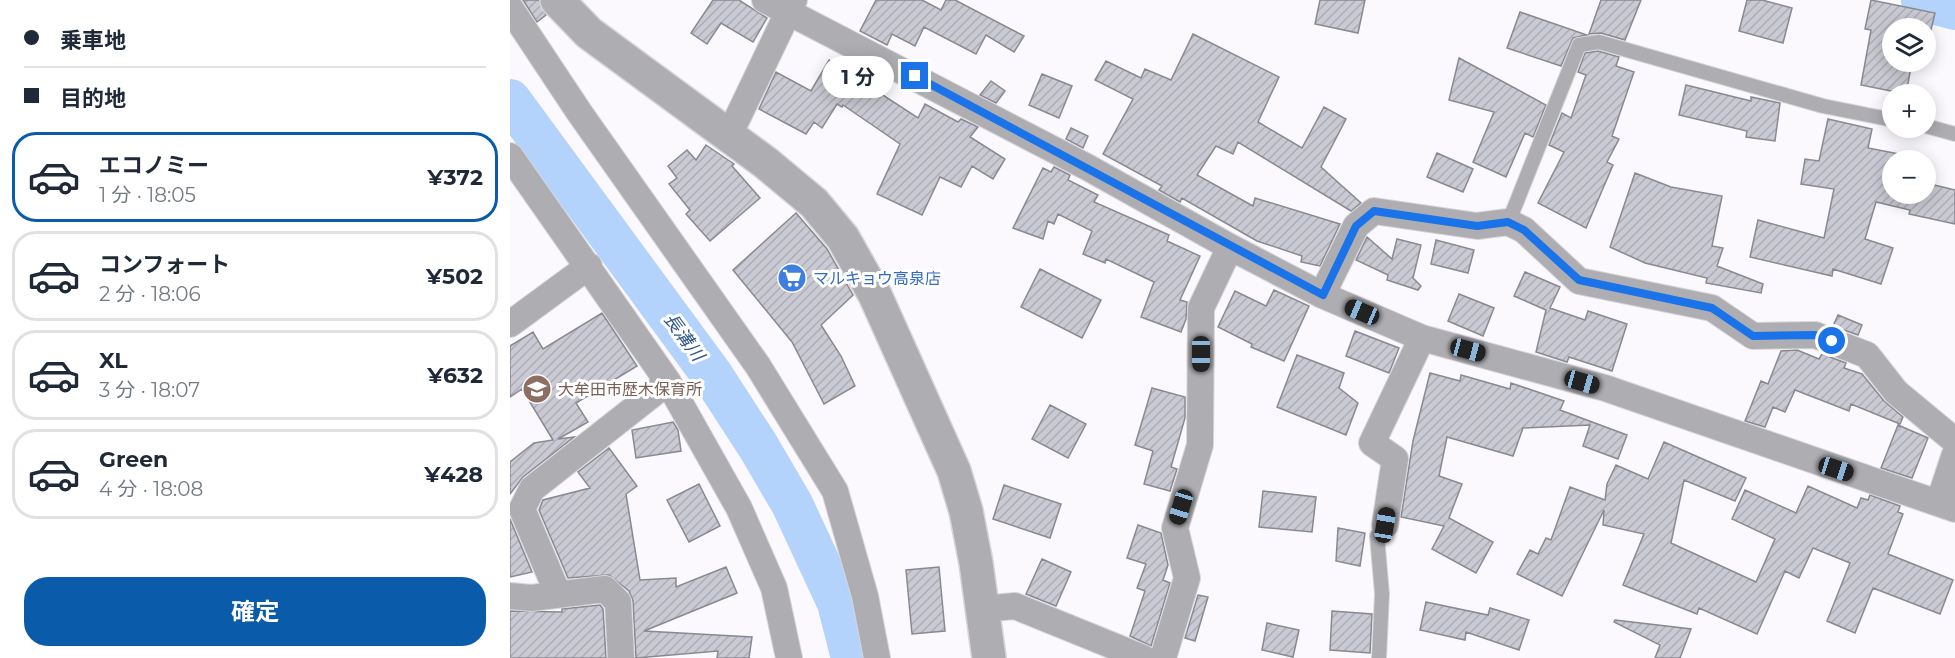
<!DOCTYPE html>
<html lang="ja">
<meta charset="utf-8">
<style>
:root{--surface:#fff;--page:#f6f6f7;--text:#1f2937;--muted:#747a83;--line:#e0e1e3;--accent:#0a5cab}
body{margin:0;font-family:Montserrat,"Noto Sans JP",sans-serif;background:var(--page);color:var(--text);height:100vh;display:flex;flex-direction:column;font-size:22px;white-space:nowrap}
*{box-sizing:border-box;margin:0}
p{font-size:20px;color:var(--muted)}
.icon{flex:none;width:33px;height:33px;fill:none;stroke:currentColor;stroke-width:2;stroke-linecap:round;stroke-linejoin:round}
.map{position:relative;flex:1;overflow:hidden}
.sheet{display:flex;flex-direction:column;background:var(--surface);width:510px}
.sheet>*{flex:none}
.hud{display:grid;align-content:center;height:132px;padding:0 24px;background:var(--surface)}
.tools{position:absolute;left:1372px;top:18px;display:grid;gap:12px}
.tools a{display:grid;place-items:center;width:54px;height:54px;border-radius:50%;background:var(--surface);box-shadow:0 3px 15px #0003;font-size:30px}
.end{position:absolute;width:27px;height:27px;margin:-14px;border:8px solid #1a73e8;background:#fff;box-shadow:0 0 0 3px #fff}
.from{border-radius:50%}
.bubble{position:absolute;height:42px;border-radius:21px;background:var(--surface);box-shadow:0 3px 15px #0003;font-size:20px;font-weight:700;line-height:42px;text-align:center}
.car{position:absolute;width:18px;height:36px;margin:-18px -9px;border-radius:8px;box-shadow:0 0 4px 2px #0007;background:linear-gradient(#222 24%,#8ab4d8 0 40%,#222 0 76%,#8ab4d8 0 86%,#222 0)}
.hud b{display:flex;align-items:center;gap:21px;height:57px;font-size:22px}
.hud b+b{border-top:2px solid var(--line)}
.hud i{width:15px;height:15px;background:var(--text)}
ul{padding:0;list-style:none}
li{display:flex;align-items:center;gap:18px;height:90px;margin:0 12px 9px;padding:0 12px;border:3px solid var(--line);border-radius:24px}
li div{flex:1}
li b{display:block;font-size:22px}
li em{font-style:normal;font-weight:700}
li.on{border-color:var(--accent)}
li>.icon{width:54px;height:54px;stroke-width:1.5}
.button{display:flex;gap:12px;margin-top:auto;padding:12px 24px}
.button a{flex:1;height:69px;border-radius:24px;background:var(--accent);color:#fff;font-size:24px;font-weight:700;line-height:69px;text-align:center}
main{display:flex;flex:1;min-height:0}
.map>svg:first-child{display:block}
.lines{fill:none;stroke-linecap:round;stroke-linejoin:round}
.river{stroke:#b4d3fc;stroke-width:42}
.building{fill:url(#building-hatch);stroke:#888992;stroke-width:1.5}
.service-casing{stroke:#d7d5d9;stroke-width:16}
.minor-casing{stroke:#d7d5d9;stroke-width:28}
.tertiary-casing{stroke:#d7d5d9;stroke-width:36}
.service{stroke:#aeaeb2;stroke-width:14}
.minor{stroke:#aeaeb2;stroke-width:26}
.tertiary{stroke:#aeaeb2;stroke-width:33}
.route{stroke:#1a73e8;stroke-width:8}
.labels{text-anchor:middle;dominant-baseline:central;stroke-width:6;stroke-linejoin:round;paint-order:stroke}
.shop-label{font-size:16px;fill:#366cbe;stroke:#fff;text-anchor:start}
.education-label{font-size:16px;fill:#785e54;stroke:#fff;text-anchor:start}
.water-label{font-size:18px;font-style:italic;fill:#2d5589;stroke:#fff}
</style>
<main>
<section class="sheet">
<div class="hud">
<b><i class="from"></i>乗車地</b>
<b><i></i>目的地</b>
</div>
<ul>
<li class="on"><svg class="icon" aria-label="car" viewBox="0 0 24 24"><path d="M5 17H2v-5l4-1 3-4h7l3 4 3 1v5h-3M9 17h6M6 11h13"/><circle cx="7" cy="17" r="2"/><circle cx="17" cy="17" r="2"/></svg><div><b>エコノミー</b><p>1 分 · 18:05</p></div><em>¥372</em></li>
<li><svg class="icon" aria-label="car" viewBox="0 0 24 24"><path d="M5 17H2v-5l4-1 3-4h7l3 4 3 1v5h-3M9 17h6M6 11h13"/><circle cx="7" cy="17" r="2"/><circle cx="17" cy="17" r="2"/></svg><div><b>コンフォート</b><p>2 分 · 18:06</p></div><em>¥502</em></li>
<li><svg class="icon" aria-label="car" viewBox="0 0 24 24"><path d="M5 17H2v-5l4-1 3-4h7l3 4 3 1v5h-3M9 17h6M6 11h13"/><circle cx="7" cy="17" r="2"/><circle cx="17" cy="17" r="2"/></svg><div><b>XL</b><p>3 分 · 18:07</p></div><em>¥632</em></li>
<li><svg class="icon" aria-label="car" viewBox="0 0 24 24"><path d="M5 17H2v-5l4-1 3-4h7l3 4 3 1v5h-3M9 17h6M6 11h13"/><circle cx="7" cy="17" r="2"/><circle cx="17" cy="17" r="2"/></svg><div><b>Green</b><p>4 分 · 18:08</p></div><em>¥428</em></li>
</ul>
<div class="button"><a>確定</a></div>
</section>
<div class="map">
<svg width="1445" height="658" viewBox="0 0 1445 658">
<defs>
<pattern id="building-hatch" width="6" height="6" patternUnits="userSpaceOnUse" patternTransform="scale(1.5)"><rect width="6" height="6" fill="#c9cad3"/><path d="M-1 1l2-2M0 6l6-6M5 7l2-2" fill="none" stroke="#acadb5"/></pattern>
</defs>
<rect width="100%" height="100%" fill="#fbf9fe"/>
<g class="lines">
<path class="river" d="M1412,0L1445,9
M0,100L202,375L248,446L282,504L328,603L342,658"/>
</g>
<path class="building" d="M13,0H29L36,15L27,22Z
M203,0H229L257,18L243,42L211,23L197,44L181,33Z
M366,0H412L431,10L436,0H445L514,36L504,52L476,35L466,54L414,27L405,46L382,34L377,45L350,31Z
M810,0H855L848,33L805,24Z
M1091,0H1131L1115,40L1091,33L1079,34Z
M1237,0H1252L1282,8L1273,43L1229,31Z
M1361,0L1425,13L1418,42H1416V28H1383V62H1402L1396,94L1351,85L1361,30L1355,29Z
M1010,12L1077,35L1063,38L1051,66L997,48Z
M683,34L769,77L748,122L792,148L814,107L836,119L811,167L851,203L841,211L728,142L723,154L706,146L687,175L743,206L745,198L830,224L810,266L791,262L792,256L747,241L672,198L670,202L649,190L652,186L593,154L623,99L585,80L596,61L631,78L635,69L661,80Z
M1088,51L1109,57L1106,66L1124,72L1102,136L1109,139L1097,162L1103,165L1076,228L1028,203L1054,152L1039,145L1052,113L1061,118L1076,75L1068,72L1075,53Z
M949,58L1036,105L1023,137L1015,133L996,177L963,162L984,112L939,100Z
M319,60L408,118L415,104L448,122L451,119L468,127L460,137L495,159L483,179L462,166L451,187L430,177L412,215L367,194L390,144L333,105L332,107L327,104L312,128L304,122L296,134L249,109L266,72L301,91Z
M532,74L562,86L549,118L519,105Z
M481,81L495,91L486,103L470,95Z
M1176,85L1241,101V97L1270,103L1265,141L1236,137L1237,131L1169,115Z
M1318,119L1362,129L1358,148L1394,155L1396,160H1383V194H1416V183L1445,190V224L1399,214L1400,210L1366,202L1355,239L1383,248L1371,284L1323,269L1322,276L1240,257L1248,220L1314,238L1324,189L1291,184L1295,159L1309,161Z
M561,128L578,136L573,148L556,139Z
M196,145L224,164L222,166L250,198L200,241L176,214L180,210L159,184L167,178L158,166L177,150L186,160Z
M927,153L963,169L953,192L917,177Z
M544,167L560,175L558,180L588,195L584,202L659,235L657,241L690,256L670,300L677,302L676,319L671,332L631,317L644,282L596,259L595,263L573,254L582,231L548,214L544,224L538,221L533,239L503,228L533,168L541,172Z
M1125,173L1161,187L1212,196L1202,246L1213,248L1207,266L1253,284L1251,293L1196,283L1197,278L1135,263L1100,247Z
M286,213L317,249L343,295L311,325L331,356L345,386L314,404L282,342L223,270Z
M857,237L882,259L887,239L911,245L903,278L911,286L908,290L877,280L878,275L846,260Z
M926,240L964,250L958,273L921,264Z
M530,269L591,300L572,338L511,307Z
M1015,272L1050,287L1040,308L1075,320L1078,311L1117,324L1102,371L1059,357L1057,362L1026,352L1036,310L1004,296Z
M764,290L799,306L774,361L741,347L742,344L708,327L725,291L756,306Z
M949,294L984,308L973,336L938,321Z
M92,313L127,366L66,403L78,422L48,439L64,437L13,477L0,494V462L24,443L43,440L12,389L0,397V346L23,332L33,349Z
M1328,315L1352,325L1348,335L1323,326Z
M845,331L889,348L879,373L836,356Z
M1287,350L1309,359L1312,354L1336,363L1334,368L1352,374L1374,401L1393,417L1390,424L1341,404L1339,411L1285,390L1275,412L1263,407L1255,427L1235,421L1251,381L1258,384L1271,351Z
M787,355L834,373L829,388L848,403L836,435L767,407Z
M920,373L950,381L951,375L1000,389L1001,383L1054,401L1050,410L1117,435L1108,459L1073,446L1080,425L1013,428L1003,456L937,437L929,476L952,484L939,518L983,542L966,573L922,549L934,526L891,517L903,441Z
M642,388L675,397V418L661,467L667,469L660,491L634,484L643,451L625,445Z
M540,405L576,424L558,458L522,439Z
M163,422L168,430L171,451L126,458L122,430Z
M1388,425L1418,438L1402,478L1371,468Z
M1154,442L1236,478L1225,501L1174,480L1161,543L1246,582L1265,539L1222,519L1235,490L1286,513L1298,486L1347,508L1351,498L1358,500L1360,495L1390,506L1388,512L1393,514L1378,554L1443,580L1430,614L1363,588L1345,633L1317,621L1340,563L1303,548L1289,578L1275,571L1247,634L1189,608L1187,614L1113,585L1134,534L1093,525L1094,510L1052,596L1007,574L1020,550L1028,554L1036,538L1041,540L1060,487L1095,500L1097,484L1106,465L1138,479Z
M99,448L127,486L116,494L130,580L166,578V587L216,567L227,593L134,631L242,637L239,658H207L208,651L126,658L123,601L119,591L99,575L58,578L29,510L33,500L80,488L68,472Z
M189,484L210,526L179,542L157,500Z
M494,485L551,504L540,538L483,519Z
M753,491L806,497L802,532L749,527Z
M0,519L22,572L0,577Z
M628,525L651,533L658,565L653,580L660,583L641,646L620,636L635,591L627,588L636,564L617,558Z
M828,528L855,533L850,566L826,561Z
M532,559L561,572L546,606L516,594Z
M429,567L435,631L402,634L396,570Z
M688,595L698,597L685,641L675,638Z
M916,602L978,615L980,608L1019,620L1009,650L956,632L955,640L910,630Z
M90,605L93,609L96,658H0V611L52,612V609Z
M822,611L862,614L860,653L820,650Z
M1105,620L1181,629L1170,658H1145L1150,645L1104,622Z
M757,623L789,630L783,657L752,650Z"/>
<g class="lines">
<g class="service-casing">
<path id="service" d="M1416,126L1445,134
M1001,216L1069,45L1089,42L1313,106L1383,120
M869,658L872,594L867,536L875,525"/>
</g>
<g class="minor-casing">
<path id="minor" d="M255,0L577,167L720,247L812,295L912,338L1095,388L1445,509
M0,8L69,112L248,366L325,491L355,596L367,658
M216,134L226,121L284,0
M0,156L158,382L229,508L264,588L279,658
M812,295L846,226L864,211L967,226L998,222L1014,230L1069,281L1202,308L1243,336L1305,335L1357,355L1386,392L1445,441
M0,324L79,266
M1429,502L1445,454
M875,525L885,459L862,443L912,338
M48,594L12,509L22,489L158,382
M0,596L21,598L95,589L108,602L111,658
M472,609L505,606L633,658
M653,658L677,578L665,528L690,445L691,308L720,247"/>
</g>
<g class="tertiary-casing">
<path id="tertiary" d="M47,0L79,33L256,163L304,203L333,238L365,295L444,471L456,511L466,563L479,658"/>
</g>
<use href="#service" class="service"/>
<use href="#minor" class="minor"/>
<use href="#tertiary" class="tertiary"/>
</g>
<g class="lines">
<path class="route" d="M405,76L813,295L846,226L864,211L967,226L998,222L1014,230L1069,280L1202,308L1243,336L1305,335L1322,341"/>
</g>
<defs>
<g id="supermarket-disc" transform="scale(1.5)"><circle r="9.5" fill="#3f7fe0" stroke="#fff"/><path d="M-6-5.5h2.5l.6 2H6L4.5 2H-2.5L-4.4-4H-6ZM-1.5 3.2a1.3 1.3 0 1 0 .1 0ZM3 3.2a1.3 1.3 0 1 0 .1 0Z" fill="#fff"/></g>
<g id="school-disc" transform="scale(1.5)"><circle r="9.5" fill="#8d6e63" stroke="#fff"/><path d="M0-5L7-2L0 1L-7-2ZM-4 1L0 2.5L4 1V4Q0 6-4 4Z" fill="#fff"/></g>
</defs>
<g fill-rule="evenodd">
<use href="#supermarket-disc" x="282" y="278"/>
<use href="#school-disc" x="27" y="389"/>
</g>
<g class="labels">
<g class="shop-label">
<text x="303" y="278">マルキョウ高泉店</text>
</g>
<g class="education-label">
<text x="48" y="389">大牟田市歴木保育所</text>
</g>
<g class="water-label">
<text transform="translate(174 337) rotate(54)">長溝川</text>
</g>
</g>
</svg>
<div class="tools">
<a><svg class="icon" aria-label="layers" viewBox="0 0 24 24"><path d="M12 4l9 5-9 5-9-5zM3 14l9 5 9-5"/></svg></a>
<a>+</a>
<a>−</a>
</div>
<i class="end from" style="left:1322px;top:341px"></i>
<i class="end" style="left:405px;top:76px"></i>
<div class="bubble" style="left:312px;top:56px;width:72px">1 分</div>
<i class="car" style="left:852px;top:312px;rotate:293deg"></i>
<i class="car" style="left:958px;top:350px;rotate:105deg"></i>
<i class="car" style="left:691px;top:354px;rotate:180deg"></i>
<i class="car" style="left:1072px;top:382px;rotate:106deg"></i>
<i class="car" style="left:1326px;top:469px;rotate:108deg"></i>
<i class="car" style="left:671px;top:507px;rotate:197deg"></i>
<i class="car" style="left:875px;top:525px;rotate:9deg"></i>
</div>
</main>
